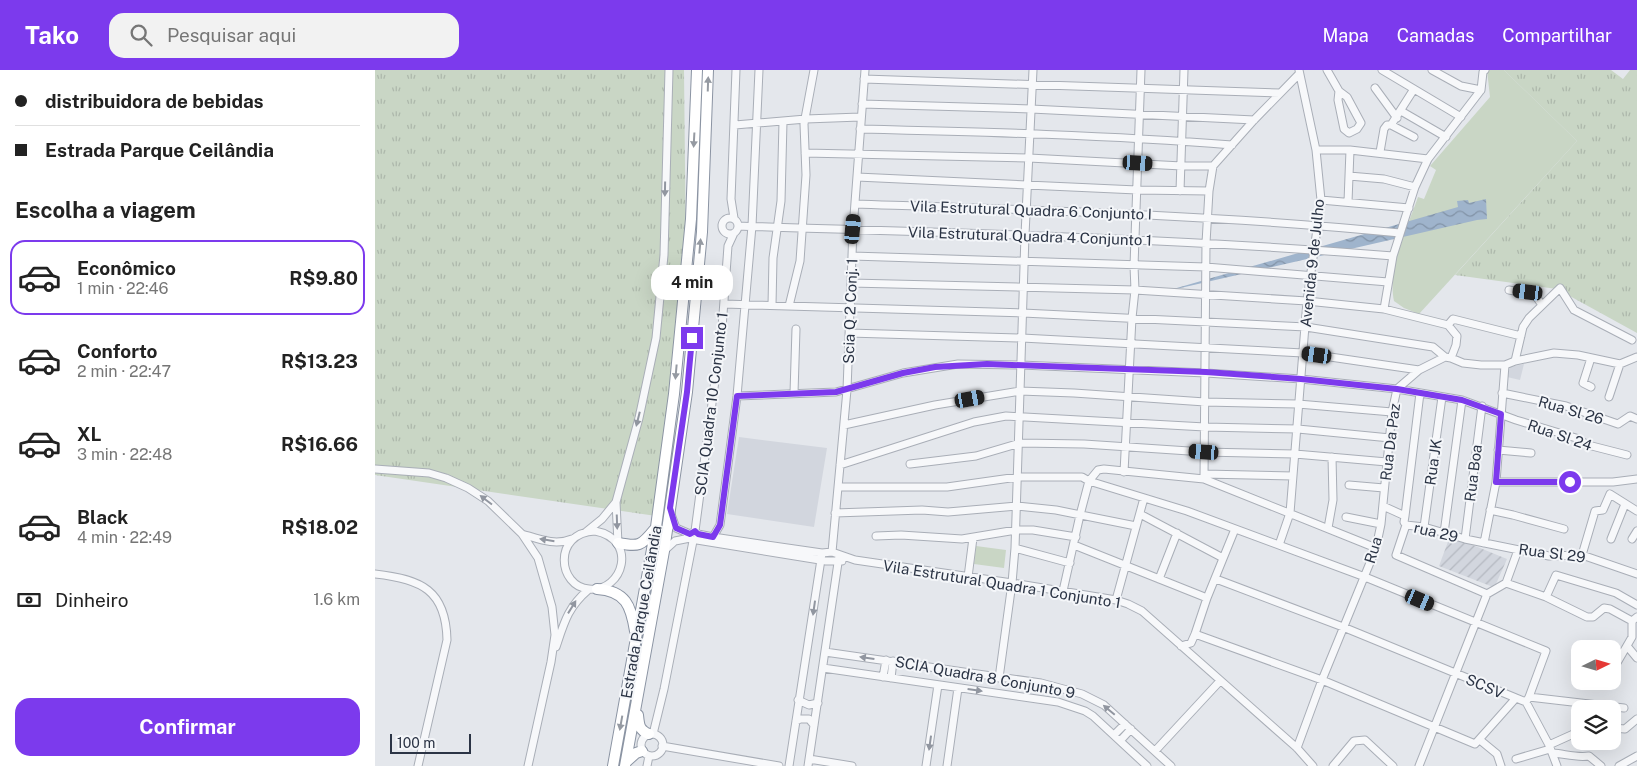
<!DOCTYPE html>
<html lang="pt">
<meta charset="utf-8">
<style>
:root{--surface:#fff;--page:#f2f2f2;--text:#222;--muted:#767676;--line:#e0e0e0;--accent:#7c3aed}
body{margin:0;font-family:"Public Sans",sans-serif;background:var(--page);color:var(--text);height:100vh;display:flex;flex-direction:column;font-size:19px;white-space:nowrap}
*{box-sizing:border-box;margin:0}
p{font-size:16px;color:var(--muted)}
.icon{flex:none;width:28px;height:28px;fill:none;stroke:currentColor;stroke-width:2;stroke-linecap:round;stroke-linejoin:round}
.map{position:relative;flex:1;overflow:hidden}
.sheet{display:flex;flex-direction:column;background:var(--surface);width:375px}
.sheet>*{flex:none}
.banner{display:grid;align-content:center;height:110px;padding:0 15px;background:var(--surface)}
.needle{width:32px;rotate:85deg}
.fabs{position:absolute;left:1196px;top:570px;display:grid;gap:10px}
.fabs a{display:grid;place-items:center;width:50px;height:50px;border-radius:10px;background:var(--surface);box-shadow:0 5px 20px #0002;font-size:25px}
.scale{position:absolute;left:15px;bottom:12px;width:81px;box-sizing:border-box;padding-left:5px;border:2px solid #2b3445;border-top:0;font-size:14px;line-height:18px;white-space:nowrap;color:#2b3445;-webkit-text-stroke:4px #f4f6f9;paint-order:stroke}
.end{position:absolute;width:22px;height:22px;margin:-11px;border:6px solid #7c3aed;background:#fff;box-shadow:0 0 0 2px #fff}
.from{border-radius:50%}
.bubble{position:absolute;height:35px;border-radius:15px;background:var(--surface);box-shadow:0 5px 20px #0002;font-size:16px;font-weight:700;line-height:35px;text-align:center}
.car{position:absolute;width:15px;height:30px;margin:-15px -8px;border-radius:6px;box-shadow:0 0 4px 1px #0007;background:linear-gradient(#222 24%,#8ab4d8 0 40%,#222 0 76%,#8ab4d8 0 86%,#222 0)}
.banner b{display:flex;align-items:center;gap:18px;height:48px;font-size:19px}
.banner b+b{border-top:1px solid var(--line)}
.banner i{width:12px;height:12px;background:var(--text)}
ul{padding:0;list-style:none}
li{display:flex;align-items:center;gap:15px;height:75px;margin:0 10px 8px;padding:0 5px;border:2px solid transparent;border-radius:15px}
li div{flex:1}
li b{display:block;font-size:19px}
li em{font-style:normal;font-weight:700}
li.on{border-color:var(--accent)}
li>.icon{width:45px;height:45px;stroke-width:1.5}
h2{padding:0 15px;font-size:22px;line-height:60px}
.pay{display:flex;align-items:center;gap:12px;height:55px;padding:0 15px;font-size:19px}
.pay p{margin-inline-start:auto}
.primary-button{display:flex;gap:10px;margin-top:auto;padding:10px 15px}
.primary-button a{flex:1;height:58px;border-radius:15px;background:var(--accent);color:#fff;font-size:20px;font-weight:700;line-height:58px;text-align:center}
header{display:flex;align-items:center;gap:30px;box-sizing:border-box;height:70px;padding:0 25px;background:var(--accent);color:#fff}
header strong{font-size:24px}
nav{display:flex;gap:28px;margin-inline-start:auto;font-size:18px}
.search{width:350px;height:45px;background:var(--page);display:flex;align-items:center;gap:12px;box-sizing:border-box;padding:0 18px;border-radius:15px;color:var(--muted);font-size:19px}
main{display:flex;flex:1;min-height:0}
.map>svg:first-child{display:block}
.built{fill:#d2d6de}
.industrial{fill:url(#industrial-furrows)}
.grass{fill:url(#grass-tufts)}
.park{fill:#c9d6c5}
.water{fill:url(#water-waves)}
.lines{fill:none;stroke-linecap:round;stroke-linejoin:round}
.minor-casing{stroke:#a9aeb7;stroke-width:9}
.highway-casing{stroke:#8b94a3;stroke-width:12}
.minor{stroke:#f7f8fa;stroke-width:7}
.highway{stroke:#fff;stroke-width:10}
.oneway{fill:#959aa2}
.oneway2{fill:#9196a0}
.route{stroke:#7c3aed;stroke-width:6}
.labels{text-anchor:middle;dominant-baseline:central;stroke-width:4;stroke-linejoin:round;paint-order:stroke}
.street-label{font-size:15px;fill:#2b3445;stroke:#f4f6f9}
</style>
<header>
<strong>Tako</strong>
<div class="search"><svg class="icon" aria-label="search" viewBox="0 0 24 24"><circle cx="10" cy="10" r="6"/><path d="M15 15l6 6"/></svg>Pesquisar aqui</div>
<nav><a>Mapa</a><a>Camadas</a><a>Compartilhar</a></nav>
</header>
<main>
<section class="sheet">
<div class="banner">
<b><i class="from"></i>distribuidora de bebidas</b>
<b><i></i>Estrada Parque Ceilândia</b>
</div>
<h2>Escolha a viagem</h2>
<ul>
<li class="on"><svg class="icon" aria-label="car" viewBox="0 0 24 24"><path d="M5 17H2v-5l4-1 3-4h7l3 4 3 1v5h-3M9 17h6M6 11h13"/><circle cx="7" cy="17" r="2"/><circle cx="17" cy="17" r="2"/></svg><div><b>Econômico</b><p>1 min · 22:46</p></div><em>R$9.80</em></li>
<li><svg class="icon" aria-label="car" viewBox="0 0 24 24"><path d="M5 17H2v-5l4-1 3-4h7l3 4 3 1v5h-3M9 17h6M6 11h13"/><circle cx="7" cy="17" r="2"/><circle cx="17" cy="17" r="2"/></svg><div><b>Conforto</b><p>2 min · 22:47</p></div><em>R$13.23</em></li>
<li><svg class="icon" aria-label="car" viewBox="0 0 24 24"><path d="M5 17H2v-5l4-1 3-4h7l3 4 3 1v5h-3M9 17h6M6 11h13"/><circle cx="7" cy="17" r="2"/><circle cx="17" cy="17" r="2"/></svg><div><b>XL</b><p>3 min · 22:48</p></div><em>R$16.66</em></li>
<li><svg class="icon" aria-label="car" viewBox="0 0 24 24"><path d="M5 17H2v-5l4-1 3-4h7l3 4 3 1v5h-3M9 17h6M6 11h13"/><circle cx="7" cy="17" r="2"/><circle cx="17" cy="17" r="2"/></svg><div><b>Black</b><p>4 min · 22:49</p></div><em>R$18.02</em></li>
</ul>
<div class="pay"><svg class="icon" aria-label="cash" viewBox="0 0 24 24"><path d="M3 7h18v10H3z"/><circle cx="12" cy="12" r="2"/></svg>Dinheiro<p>1.6 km</p></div>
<div class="primary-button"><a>Confirmar</a></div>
</section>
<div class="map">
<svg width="1262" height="696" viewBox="0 0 1262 696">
<defs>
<pattern id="industrial-furrows" width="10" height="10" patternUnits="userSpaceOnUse" patternTransform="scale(1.25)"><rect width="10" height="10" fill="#d2d6de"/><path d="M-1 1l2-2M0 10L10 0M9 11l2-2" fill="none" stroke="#b4b8c0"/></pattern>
<pattern id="grass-tufts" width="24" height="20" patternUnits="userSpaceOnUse" patternTransform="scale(1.25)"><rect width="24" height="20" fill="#c9d6c5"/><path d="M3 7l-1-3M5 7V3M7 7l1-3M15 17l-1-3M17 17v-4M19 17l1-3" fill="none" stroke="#adb8ab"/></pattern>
<pattern id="water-waves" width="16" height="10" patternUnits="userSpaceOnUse" patternTransform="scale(1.25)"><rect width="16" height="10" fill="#9fb4cc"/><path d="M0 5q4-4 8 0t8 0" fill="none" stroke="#8293a7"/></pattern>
</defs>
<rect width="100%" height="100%" fill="#e4e7ec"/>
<path class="built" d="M1149,294L1145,310L1132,307L1135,297Z
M364,367L452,378L439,457L352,444Z"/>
<path class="industrial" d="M1074,469H1083L1132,489L1121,514L1118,517L1064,496Z"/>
<path class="grass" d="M0,0H309L311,191L288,447L0,405Z
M1129,0H1236L1248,9L1255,0H1262V263L1182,219L1080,205L1202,71Z"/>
<path class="park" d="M1112,0H1129L1202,71L1044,244L1029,238L1019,231C1012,197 1032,159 1043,127L1049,129L1061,100L1055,96L1115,27Z
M601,476L631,480L629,498L599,494Z"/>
<path class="water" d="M1111,129L1112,149L1102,150L788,222L1083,137L1082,131L1093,130L1094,133Z"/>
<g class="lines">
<g class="minor-casing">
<path id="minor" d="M952,0L964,21L963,30L969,59L974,63L982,59L986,53L972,27L964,21
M1007,0L1086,47
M1057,0L1086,16L1106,20
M489,9L905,23
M1000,18L1022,48
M487,34L656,39L879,50
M1026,41L1071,67
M360,55L431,49L485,47
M1016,55L1039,67
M485,59C609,62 733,65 857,75
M941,80H975L1053,89
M1005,82L1009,59L1012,55H1016L1039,19
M430,83L654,88L807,96H838
M838,96L879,50L924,4
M974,106L1009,109L1040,117
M482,107L762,120L834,121
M805,121L809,0
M946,130L1034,138
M973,132L975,80
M480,134C662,140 844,145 1025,163
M347 156a8 8 0 1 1 16 0a8 8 0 1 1-16 0Z
M359,148L356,129L361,0
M363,156C581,163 800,168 1018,186
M477,186L831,197L1013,212
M476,213L760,220L932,231L1009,239L1073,255L1082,266L1081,275L1076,288
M1134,220L1160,225L1167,235
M349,234L648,243L931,257L1058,277L1070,287
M397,235L398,188L406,131L408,52
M414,236L425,191L431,105L429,54L439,0
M1009,239L1018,186L1040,117L1053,89L1106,20L1108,2L1110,0
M1073,255L1078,249L1146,266
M474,263L647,268L928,283L1044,300
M1216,288L1208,313L1216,317
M1140,291L1148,257L1154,248L1185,218L1199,240L1257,270
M419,323L421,259
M1127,323L1191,336L1243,354L1255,346L1262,349
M362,326L461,322L528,303L583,294L646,295L831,303L926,309L1022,319L1087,330L1141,350L1201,368L1213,375L1252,385
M1234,327L1245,294
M469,355L560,335L645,321L699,323L830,332L923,334L1017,342
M1123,380L1156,383
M535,394L601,386L645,373L709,374L829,382L920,384L1012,392
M465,395L599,352L631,346L830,357L923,359L1015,368
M0,399L54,403L71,408L93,418L113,431L147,464L163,488L177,537L180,565L176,592L153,696
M749,402L757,248L760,220L759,196L766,0
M829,404L918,406
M829,409L831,173L834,121L838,96
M1121,412H1238L1262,409
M974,415L1009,418
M463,417H572L643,407H707L714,411L812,441L990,507L1171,581L1154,627L1151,632L1141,628L1100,674L947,610L820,564
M1235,424L1262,441
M241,432L243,473
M1008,436L1030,446L1029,452L1031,455L1021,485L1112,524
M1115,440L1138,445L1189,459
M460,443L547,440L573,442L642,436L681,440L761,456
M296,444L301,458L315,464
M765,444L848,488
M1030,446L1045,323
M971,447L1006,454
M1031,455L1049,457L1090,469L1164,484L1174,486L1207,485L1262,504
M1049,457L1067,327
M953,458L958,430L957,387
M220,461C263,469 249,522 214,519C183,517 177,463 220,461Z
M320,461L347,258L353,176L359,163
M211,462L227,449L241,432L264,348L281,268L289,185L294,0
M1069,463L1087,330
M147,464C164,469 180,476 197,469
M323,464V468L318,471L315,468V464L320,461L323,464L338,467L447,483L457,482L480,490L637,513L741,530L753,534L767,541L922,678L938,696
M501,466L526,465L587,469L641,460H658L701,467
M338,467L345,455L362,326L377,156L384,0
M1090,469L1107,336
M1236,469L1250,434
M1257,469L1262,461
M322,470L451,491H467
M1109,473L1121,412L1130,295
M699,475L832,528
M904,475L915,443L932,231L946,130L941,80L924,0
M640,478L695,493
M289,481L300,471L315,468
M457,482L472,320L478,159L490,0
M1207,485L1220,441L1228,440L1235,424
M0,504C46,509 71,520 72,570L43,696
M593,507L598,468
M784,509L802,463
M841,509L968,557L1141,628
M1131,513L1171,527L1212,547H1218L1229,538L1235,539L1257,551
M1131,513L1143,480
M688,521L705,445L714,411L723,400L729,399L829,409L1001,478
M1112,524L1131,513
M1171,527L1181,505L1241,523L1262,535
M741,530L769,428
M806,576L816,573L820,564L832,528L860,459
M1252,576L1262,588
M181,577C189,553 193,537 213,520
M450,582L666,613L707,624L729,635L796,696
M448,598L683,632L710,641L718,646L772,696
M1239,598L1257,567V551L1262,547
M508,607L511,590
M516,608L518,591
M624,608L637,513L640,478L650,165L658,0
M1154,627L1249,638
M423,630L434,635L443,633
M1151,632L1174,675L1182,696
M421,651L425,649H434L439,655
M1238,658L1250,659L1262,649
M266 675a11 11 0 1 1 22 0a11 11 0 1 1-22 0Z
M278,664L289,619L318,471
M739,665L750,654
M1105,670L1122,684L1126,696
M745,671L756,659
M1174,675L1205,661
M287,676L404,696
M922,678L947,610L1001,478L1006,454L1017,342L1022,319L1044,300L1070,287L1076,288L1088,293L1106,295H1130L1140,291L1179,283L1203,285L1245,294L1262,287
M780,681L845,611
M1178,683C1190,684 1202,688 1214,686L1226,696
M434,689L477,696
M1141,689L1175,679
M272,696L274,686
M414,696L447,483
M433,696L464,486
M551,696L563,615
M572,696L583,618
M958,696L979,671L990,670L1018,696
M1044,696L1112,524
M1244,696L1262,686"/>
</g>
<g class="highway-casing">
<path id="highway" d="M243,473C264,477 266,476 279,460
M222,519C251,521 256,536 260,561
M263,645C264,655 264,660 274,664
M251,692L261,683L267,681
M238,696L281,457L299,324L316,149L322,0
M250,696L289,481L312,322L327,162L333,0"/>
</g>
<use href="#minor" class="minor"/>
<use href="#highway" class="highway"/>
</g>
<defs><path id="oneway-solid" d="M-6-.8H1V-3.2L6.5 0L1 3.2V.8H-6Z" transform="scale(1.25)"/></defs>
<g class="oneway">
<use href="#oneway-solid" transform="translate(333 14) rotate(-88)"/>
<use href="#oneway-solid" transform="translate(319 70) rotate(93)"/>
<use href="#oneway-solid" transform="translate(325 176) rotate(-85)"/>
<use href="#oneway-solid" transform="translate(301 302) rotate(95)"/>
<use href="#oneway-solid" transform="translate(246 653) rotate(100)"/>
</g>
<g class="oneway2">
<use href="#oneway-solid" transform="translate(290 119) rotate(91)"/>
<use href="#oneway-solid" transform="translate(263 349) rotate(104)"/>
<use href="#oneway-solid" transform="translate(111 430) rotate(-143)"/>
<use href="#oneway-solid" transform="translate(242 452) rotate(88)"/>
<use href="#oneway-solid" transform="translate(172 470) rotate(-171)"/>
<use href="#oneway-solid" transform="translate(197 537) rotate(-58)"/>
<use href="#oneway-solid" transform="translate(439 538) rotate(98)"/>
<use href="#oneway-solid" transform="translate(492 588) rotate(-172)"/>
<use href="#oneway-solid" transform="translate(600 620) rotate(8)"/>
<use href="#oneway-solid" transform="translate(734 640) rotate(-140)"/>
<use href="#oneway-solid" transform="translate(555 673) rotate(98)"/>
</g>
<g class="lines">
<path class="route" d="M317,268L312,322L295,438L301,458L315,464L320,461L323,464L338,467L345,455L362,326L461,322L528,303L560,297L612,294L831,302L926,309L1022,319L1087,330L1126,344L1121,412H1195"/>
</g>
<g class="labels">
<g class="street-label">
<text transform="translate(656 140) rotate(2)">Vila Estrutural Quadra 6 Conjunto I</text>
<text transform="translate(655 166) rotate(2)">Vila Estrutural Quadra 4 Conjunto 1</text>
<text transform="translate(937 193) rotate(-84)">Avenida 9 de Julho</text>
<text transform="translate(475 241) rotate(-88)">Scia Q 2 Conj. 1</text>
<text transform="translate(336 334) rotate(-83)">SCIA Quadra 10 Conjunto 1</text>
<text transform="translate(1196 340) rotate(16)">Rua Sl 26</text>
<text transform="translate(1185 365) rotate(19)">Rua Sl 24</text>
<text transform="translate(1015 372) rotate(-83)">Rua Da Paz</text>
<text transform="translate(1058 392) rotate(-82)">Rua JK</text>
<text transform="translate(1098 403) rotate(-83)">Rua Boa</text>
<text transform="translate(1061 462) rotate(13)">rua 29</text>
<text transform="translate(998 480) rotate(-73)">Rua</text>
<text transform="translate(1177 483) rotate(7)">Rua Sl 29</text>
<text transform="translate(627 514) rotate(9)">Vila Estrutural Quadra 1 Conjunto 1</text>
<text transform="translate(266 542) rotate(-80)">Estrada Parque Ceilândia</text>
<text transform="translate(610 607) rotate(10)">SCIA Quadra 8 Conjunto 9</text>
<text transform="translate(1110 616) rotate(23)">SCSV</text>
</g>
</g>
</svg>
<div class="fabs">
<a><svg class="needle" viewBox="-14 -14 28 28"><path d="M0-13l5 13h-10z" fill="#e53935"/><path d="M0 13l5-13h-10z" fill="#767676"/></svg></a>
<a><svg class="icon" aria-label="layers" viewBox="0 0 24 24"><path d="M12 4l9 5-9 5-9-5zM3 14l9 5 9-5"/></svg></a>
</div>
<div class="scale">100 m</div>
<i class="end from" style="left:1195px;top:412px"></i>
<i class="end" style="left:317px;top:268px"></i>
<div class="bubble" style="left:276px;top:195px;width:82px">4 min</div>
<i class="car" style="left:763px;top:93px;rotate:93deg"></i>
<i class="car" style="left:478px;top:159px;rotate:5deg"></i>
<i class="car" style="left:1153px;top:222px;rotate:277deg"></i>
<i class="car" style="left:942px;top:285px;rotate:278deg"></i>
<i class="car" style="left:595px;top:329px;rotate:80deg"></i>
<i class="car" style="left:829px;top:382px;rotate:274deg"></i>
<i class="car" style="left:1045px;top:530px;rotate:113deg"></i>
</div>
</main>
